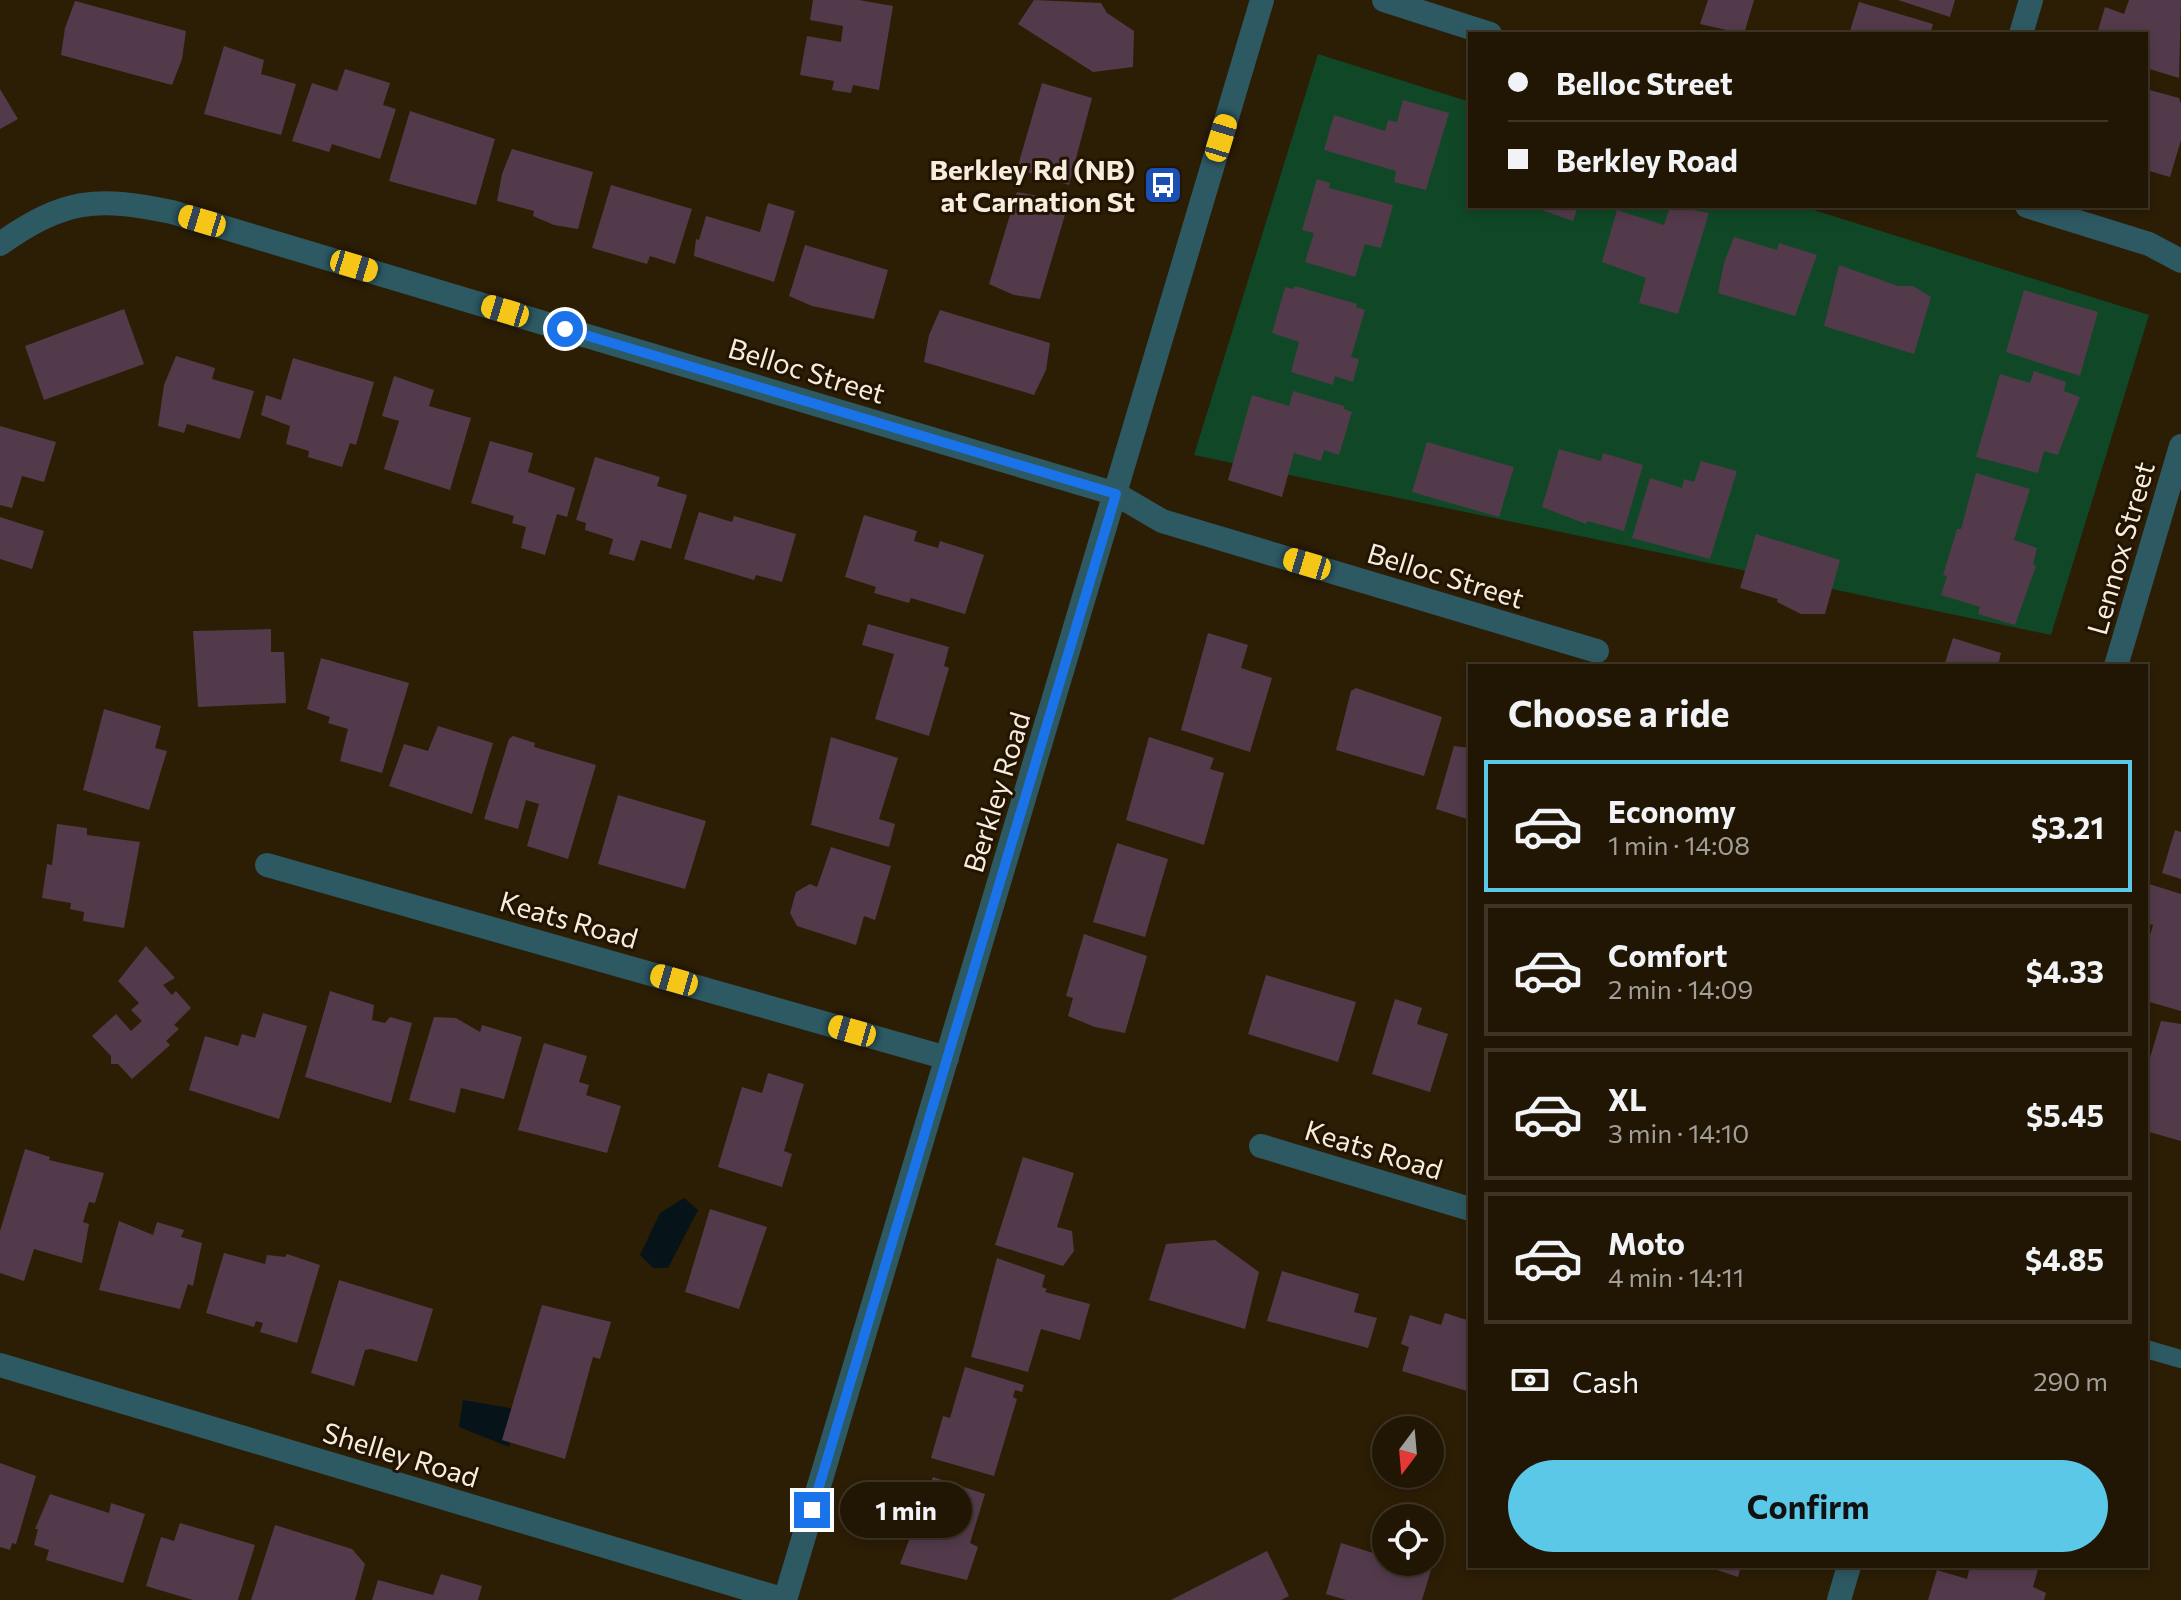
<!DOCTYPE html>
<meta charset="utf-8">
<style>
:root{--surface:#211604;--page:#2d2313;--text:#f1f3f6;--muted:#a29f9a;--line:#3e3526;--accent:#5bc8e7}
body{margin:0;font-family:Commissioner,sans-serif;background:var(--page);color:var(--text);height:100vh;display:flex;flex-direction:column;font-size:30px;white-space:nowrap}
*{box-sizing:border-box;margin:0}
p{font-size:26px;color:var(--muted)}
.icon{flex:none;width:44px;height:44px;fill:none;stroke:currentColor;stroke-width:2;stroke-linecap:round;stroke-linejoin:round}
.map{position:relative;flex:1;overflow:hidden}
.side{position:absolute;left:1468px;top:664px;width:680px;height:904px;display:flex;flex-direction:column;background:var(--surface);border-radius:0px;box-shadow:0 4px 12px #0003,0 0 0 2px var(--line)}
.side>*{flex:none}
.guide{position:absolute;left:1468px;top:32px;width:680px;height:176px;border-radius:0px;box-shadow:0 4px 12px #0003,0 0 0 2px var(--line);display:grid;align-content:center;height:176px;padding:0 40px;background:var(--surface)}
.needle{width:52px;rotate:196deg}
.buttons{position:absolute;left:1372px;top:1416px;display:grid;gap:16px}
.buttons a{display:grid;place-items:center;width:72px;height:72px;border-radius:50%;background:var(--surface);box-shadow:0 4px 12px #0003,0 0 0 2px var(--line);font-size:40px}
.end{position:absolute;width:36px;height:36px;margin:-18px;border:10px solid #1a73e8;background:#fff;box-shadow:0 0 0 4px #fff}
.from{border-radius:50%}
.bubble{position:absolute;height:56px;border-radius:28px;background:var(--surface);box-shadow:0 4px 12px #0003,0 0 0 2px var(--line);font-size:26px;font-weight:700;line-height:56px;text-align:center}
.car{position:absolute;width:24px;height:48px;margin:-24px -12px;border-radius:10px;box-shadow:0 0 6px 2px #0007;background:linear-gradient(#f5c518 24%,#345 0 40%,#f5c518 0 76%,#345 0 86%,#f5c518 0)}
.guide b{display:flex;align-items:center;gap:28px;height:76px;font-size:30px}
.guide b+b{border-top:2px solid var(--line)}
.guide i{width:20px;height:20px;background:var(--text)}
ul{padding:0;list-style:none}
li{display:flex;align-items:center;gap:24px;height:132px;margin:0 16px 12px;padding:0 24px;border:4px solid var(--line);border-radius:0px}
li div{flex:1}
li b{display:block;font-size:30px}
li em{font-style:normal;font-weight:700}
li.active{border-color:var(--accent)}
li>.icon{width:72px;height:72px;stroke-width:1.5}
h2{padding:0 40px;font-size:36px;line-height:96px}
.pay{display:flex;align-items:center;gap:20px;height:88px;padding:0 40px;font-size:30px}
.pay p{margin-inline-start:auto}
.cta{display:flex;gap:16px;margin-top:auto;padding:16px 40px}
.cta a{flex:1;height:92px;border-radius:48px;background:var(--accent);color:#111;font-size:32px;font-weight:700;line-height:92px;text-align:center}
.map>svg:first-child{display:block}
.green{fill:#104726}
.water{fill:#061419}
.building{fill:#533a4b}
.lines{fill:none;stroke-linecap:round;stroke-linejoin:round}
.service{stroke:#2d5963;stroke-width:18}
.minor{stroke:#2d5963;stroke-width:24}
.tertiary{stroke:#2d5963;stroke-width:24}
.route{stroke:#1a73e8;stroke-width:10}
.labels{text-anchor:middle;dominant-baseline:central;stroke-width:6;stroke-linejoin:round;paint-order:stroke}
.poi-label{font-size:28px;font-weight:bold;fill:#f7eddf;stroke:#221400;text-anchor:end}
.street-label{font-size:28px;fill:#f7eddf;stroke:#221400}
</style>
<div class="map">
<svg width="2181" height="1600" viewBox="0 0 2181 1600">
<rect width="100%" height="100%" fill="#2c1d05"/>
<path class="green" d="M1318,54L1470,102V206H1801L2149,315L2051,635L1194,455Z"/>
<path class="water" d="M684,1198L698,1210L668,1268H653L640,1255L660,1213Z
M463,1400L516,1409L509,1447L459,1427Z"/>
<path class="building" d="M813,0H859L893,6L879,90L853,85L851,93L832,90L834,81L800,75L807,36L841,42L843,26L810,20Z
M1034,0L1101,3L1107,13L1134,31L1133,67L1093,72L1018,24Z
M1708,0H1754L1744,34L1700,24Z
M1898,0H1955L1950,17Z
M2129,0H2181L2179,78L2146,68V34H2097L2105,7L2124,14Z
M75,1L186,31L182,59L172,85L61,55L65,28Z
M1859,2L1933,24L1930,34H1849Z
M224,46L264,60L261,74L296,84L281,135L204,114Z
M345,69L390,83L383,105L396,109L380,159L332,144L329,152L292,141L312,83L337,91Z
M1042,83L1092,98L1069,185L1017,169Z
M0,89L18,119L0,129Z
M2146,89L2179,98L2181,104V140L2170,177L2146,170Z
M1403,100L1449,113L1426,190L1394,182L1396,171L1324,150L1334,115L1385,131L1388,120L1397,122Z
M410,111L495,139L476,205L389,181Z
M512,149L593,172L578,229L554,225L533,216L534,211L497,201L502,174Z
M1317,179L1330,183L1329,188L1393,205L1381,248L1365,244L1355,277L1305,262L1314,233L1302,230Z
M611,185L692,209L675,264L650,256L647,264L592,248Z
M1017,192L1043,197L1067,208L1040,299L1014,295L989,284Z
M768,203L795,211L774,282L694,256L696,239L699,240L706,216L760,232Z
M1530,206H1578L1573,221Z
M1670,206L1709,213L1678,314L1639,303L1646,278L1602,262L1617,210L1664,225Z
M1734,237L1777,250L1779,243L1817,255L1795,316L1718,293L1724,263Z
M805,245L888,270L874,319L812,306L789,296Z
M1839,265L1898,286H1913L1931,297L1914,354L1824,326Z
M1295,286L1357,304L1356,307L1365,310L1351,357L1359,359L1353,382L1335,376L1333,385L1291,372L1299,342L1272,333L1285,287L1293,289Z
M2024,290L2098,312L2080,376L2006,352Z
M124,309L144,364L44,400L25,346Z
M940,310L1050,343L1046,370L1034,395L924,362L929,335Z
M176,356L215,368L212,379L254,391L240,439L187,424L184,433L158,426L164,385Z
M293,358L374,382L356,445L350,443L342,467L308,457L309,451L286,444L290,426L261,415L266,395L281,400Z
M2034,371L2066,382L2064,391L2080,397L2058,455L2044,451L2038,473L1976,457L2000,374L2030,383Z
M394,376L434,390L429,406L471,418L450,490L384,469L399,421L382,416Z
M1293,391L1344,406V409L1352,412L1339,455L1324,450L1321,461L1294,453L1282,497L1228,480L1252,395L1289,406Z
M0,426L56,442L44,482L22,476L12,508L0,505Z
M490,441L533,453L528,472L575,488L567,517L557,514L545,555L521,548L526,527L512,523L514,516L471,503Z
M1427,442L1514,467L1499,517L1412,492Z
M1559,449L1601,461L1603,453L1643,465L1624,531L1587,521L1586,524L1542,507Z
M595,457L660,477L657,486L687,495L671,549L641,540L634,561L609,554L613,539L585,530L586,523L576,520Z
M1701,461L1737,471L1710,559L1632,538L1650,478L1682,488L1684,479L1694,482Z
M1976,473L2030,489L2014,540L2037,548L2033,564L2036,566L2015,625L1978,614L1980,607L1941,595L1947,576L1943,575L1957,529H1961Z
M699,512L732,522L734,516L796,534L782,582L756,575L754,580L684,559Z
M864,515L917,531L914,541L938,548L940,541L984,555L965,614L911,598L909,603L874,593L876,587L845,577Z
M0,517L44,531L32,569L0,559Z
M1756,534L1840,560L1825,614H1801L1777,602L1778,599L1740,588Z
M868,624L949,647L944,666L949,668L929,736L875,719L894,654L862,645Z
M271,629V652H284L286,703L198,707L193,631Z
M1208,633L1248,645L1241,668L1272,678L1250,752L1181,730Z
M1953,638L2001,653L1998,666H1944Z
M321,658L409,683L382,773L340,761L348,729L328,723L330,717L307,709Z
M1356,688L1442,717L1424,776L1336,750L1351,691Z
M104,709L161,726L155,748L167,751L149,810L83,790Z
M438,726L493,743L472,814L389,786L404,744L428,751Z
M513,736L535,743L534,747L596,765L568,859L527,846L539,804L526,800L518,829L484,819L509,739Z
M831,737L898,758L879,819L895,824L889,847L811,825Z
M1149,737L1214,758L1210,769L1224,773L1204,845L1126,820Z
M1454,746L1470,748V820L1436,809Z
M618,795L706,821L685,889L598,864Z
M57,824L87,828V835L140,842L124,928L83,921L84,912L70,909L71,903L42,898L47,864L52,865Z
M2175,830L2181,832V879L2162,873Z
M1117,843L1168,859L1145,937L1093,922Z
M831,847L891,866L875,920L864,916L856,945L797,926L790,913L796,892L810,884L817,887Z
M2146,883L2181,894V1011L2146,1001V949L2153,925L2146,923Z
M1084,934L1147,956L1125,1033L1095,1027L1068,1016L1073,998L1066,996Z
M146,946L175,978L163,985L172,995L176,991L191,1008L174,1025L179,1029L166,1041L170,1045L132,1079L118,1064H111V1056L92,1036L116,1014L131,1031L142,1021L131,1010L139,1003L118,981Z
M1266,975L1356,1002L1338,1062L1248,1034Z
M330,991L374,1005L372,1020L385,1023L390,1017L412,1023L391,1103L305,1077Z
M1395,999L1422,1008L1417,1024L1448,1034L1430,1092L1372,1074Z
M263,1013L307,1026L279,1119L189,1090L205,1036L238,1046L242,1034L255,1038Z
M434,1017L456,1018L480,1032L482,1025L522,1037L504,1099L461,1088L455,1113L409,1100Z
M2161,1021L2181,1024V1141L2146,1131V1071Z
M544,1043L587,1056L579,1082L589,1085L586,1095L621,1106L607,1153L518,1130Z
M768,1073L804,1084L784,1151L792,1154L782,1187L718,1167L742,1087L762,1093Z
M25,1149L50,1157L49,1160L104,1173L95,1203L89,1202L83,1222L89,1224L82,1263L34,1249L24,1281L0,1273V1231Z
M1023,1157L1074,1173L1057,1227L1072,1231L1074,1251L1063,1266L995,1245Z
M710,1209L767,1227L739,1309L685,1292Z
M119,1221L153,1235L157,1222L184,1230L181,1237L202,1243L193,1286L188,1284L180,1309L99,1290Z
M1215,1240L1259,1272L1245,1329L1149,1300L1166,1244Z
M224,1253L265,1264L267,1255L285,1257L287,1254L320,1265L297,1343L260,1332L263,1323L256,1321L254,1327L206,1313Z
M997,1258L1045,1275L1042,1287L1047,1289L1045,1292L1090,1304L1080,1340L1041,1329L1028,1372L971,1357Z
M1282,1271L1359,1294L1354,1312L1377,1318L1368,1348L1267,1321Z
M339,1280L433,1309L417,1362L371,1349L365,1350L354,1386L311,1373Z
M542,1305L611,1322L600,1359L593,1357L565,1459L502,1440Z
M1445,1313L1470,1321V1392L1402,1371L1409,1347L1401,1344L1410,1315L1441,1325Z
M965,1367L1024,1385L1022,1392L1015,1390L1013,1397L1017,1399L994,1476L931,1458L943,1416L950,1418Z
M0,1463L36,1476L16,1544L12,1543L10,1550L0,1547Z
M933,1477L985,1494L970,1543L978,1547L967,1580L900,1564Z
M50,1494L109,1513L111,1503L145,1514L123,1583L46,1560L49,1550L34,1545L38,1529H35Z
M180,1523L255,1545L238,1600H193L146,1586L161,1537L174,1541Z
M275,1525L352,1549L365,1564L355,1600H251Z
M1341,1543L1386,1557V1562H1404L1431,1570L1422,1600H1346L1326,1594Z
M1267,1551L1289,1596L1281,1600H1171Z
M1705,1566H1741L1738,1577Z
M1970,1566H2039L2033,1587L2046,1593L2044,1600H1928L1937,1570L1967,1579Z
M441,1574L482,1586L478,1600H372L378,1580L433,1595Z"/>
<g class="lines">
<path class="service" d="M2146,1349L2181,1359"/>
<path class="minor" d="M1384,0L1490,34
M2021,34L2031,0
M2027,206L2149,244L2181,261
M0,244C64,199 96,196 172,212L1116,494L1162,521L1597,651
M2116,666L2181,446
M267,865L947,1058
M1261,1146L1470,1209
M0,1365L785,1600
M1839,1600L1849,1566"/>
<path class="tertiary" d="M785,1600L1262,0"/>
</g>
<g class="lines">
<path class="route" d="M565,329L1116,494L812,1510"/>
</g>
<defs>
<g id="bus-square" transform="scale(2)"><rect x="-9" y="-9" width="18" height="18" rx="4" fill="#1a4fb4" stroke="#221400"/><path d="M-5-6H5V4H4V6H2V4H-2V6H-4V4H-5ZM-3.5-4V0h7V-4ZM-3.5 1.2v1.5H-2V1.2ZM2 1.2v1.5H3.5V1.2Z" fill="#fff"/></g>
</defs>
<g fill-rule="evenodd">
<use href="#bus-square" x="1163" y="185"/>
</g>
<g class="labels">
<g class="poi-label">
<text x="1135" y="169">Berkley Rd (NB)<tspan x="1135" dy="32">at Carnation St</tspan></text>
</g>
<g class="street-label">
<text transform="translate(807 370) rotate(17)">Belloc Street</text>
<text transform="translate(2120 548) rotate(-74)">Lennox Street</text>
<text transform="translate(1446 575) rotate(17)">Belloc Street</text>
<text transform="translate(996 792) rotate(-73)">Berkley Road</text>
<text transform="translate(569 919) rotate(16)">Keats Road</text>
<text transform="translate(1374 1149) rotate(17)">Keats Road</text>
<text transform="translate(401 1454) rotate(17)">Shelley Road</text>
</g>
</g>
</svg>
<div class="buttons">
<a><svg class="needle" viewBox="-14 -14 28 28"><path d="M0-13l5 13h-10z" fill="#e53935"/><path d="M0 13l5-13h-10z" fill="#a29f9a"/></svg></a>
<a><svg class="icon" aria-label="locate" viewBox="0 0 24 24"><circle cx="12" cy="12" r="6"/><path d="M12 2v4M12 18v4M2 12h4M18 12h4"/></svg></a>
</div>
<i class="end from" style="left:565px;top:329px"></i>
<i class="end" style="left:812px;top:1510px"></i>
<div class="bubble" style="left:840px;top:1482px;width:132px">1 min</div>
<i class="car" style="left:1221px;top:138px;rotate:17deg"></i>
<i class="car" style="left:202px;top:221px;rotate:287deg"></i>
<i class="car" style="left:354px;top:266px;rotate:107deg"></i>
<i class="car" style="left:505px;top:311px;rotate:287deg"></i>
<i class="car" style="left:1307px;top:564px;rotate:287deg"></i>
<i class="car" style="left:674px;top:980px;rotate:286deg"></i>
<i class="car" style="left:852px;top:1031px;rotate:286deg"></i>
<div class="guide">
<b><i class="from"></i>Belloc Street</b>
<b><i></i>Berkley Road</b>
</div>
<section class="side">
<h2>Choose a ride</h2>
<ul>
<li class="active"><svg class="icon" aria-label="car" viewBox="0 0 24 24"><path d="M5 17H2v-5l4-1 3-4h7l3 4 3 1v5h-3M9 17h6M6 11h13"/><circle cx="7" cy="17" r="2"/><circle cx="17" cy="17" r="2"/></svg><div><b>Economy</b><p>1 min · 14:08</p></div><em>$3.21</em></li>
<li><svg class="icon" aria-label="car" viewBox="0 0 24 24"><path d="M5 17H2v-5l4-1 3-4h7l3 4 3 1v5h-3M9 17h6M6 11h13"/><circle cx="7" cy="17" r="2"/><circle cx="17" cy="17" r="2"/></svg><div><b>Comfort</b><p>2 min · 14:09</p></div><em>$4.33</em></li>
<li><svg class="icon" aria-label="car" viewBox="0 0 24 24"><path d="M5 17H2v-5l4-1 3-4h7l3 4 3 1v5h-3M9 17h6M6 11h13"/><circle cx="7" cy="17" r="2"/><circle cx="17" cy="17" r="2"/></svg><div><b>XL</b><p>3 min · 14:10</p></div><em>$5.45</em></li>
<li><svg class="icon" aria-label="car" viewBox="0 0 24 24"><path d="M5 17H2v-5l4-1 3-4h7l3 4 3 1v5h-3M9 17h6M6 11h13"/><circle cx="7" cy="17" r="2"/><circle cx="17" cy="17" r="2"/></svg><div><b>Moto</b><p>4 min · 14:11</p></div><em>$4.85</em></li>
</ul>
<div class="pay"><svg class="icon" aria-label="cash" viewBox="0 0 24 24"><path d="M3 7h18v10H3z"/><circle cx="12" cy="12" r="2"/></svg>Cash<p>290 m</p></div>
<div class="cta"><a>Confirm</a></div>
</section>
</div>
